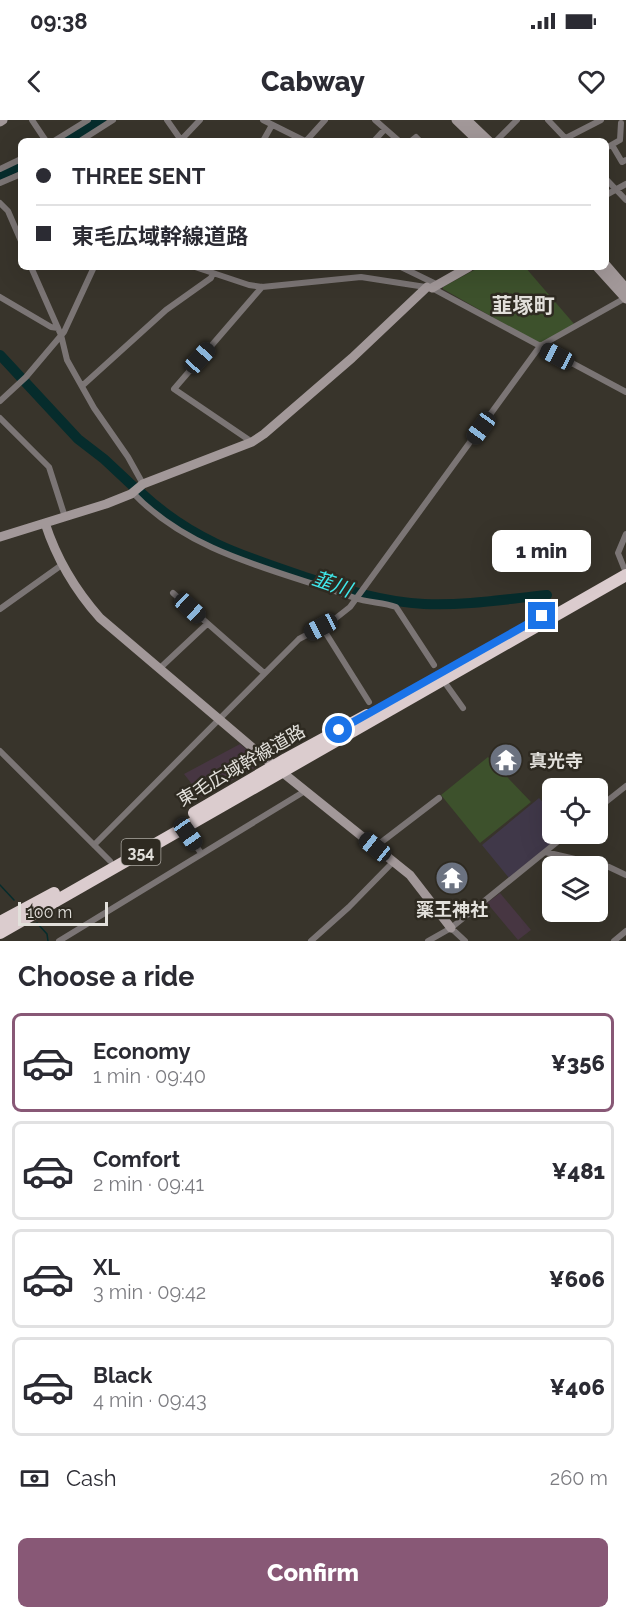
<!DOCTYPE html>
<meta charset="utf-8">
<style>
:root{--surface:#fff;--page:#f7f7f7;--text:#2b2b33;--muted:#7c7c81;--line:#e1e1e2;--accent:#885876}
body{margin:0;font-family:Raleway,"Noto Sans JP",sans-serif;background:var(--page);color:var(--text);height:100vh;display:flex;flex-direction:column;font-size:22px;white-space:nowrap}
*{box-sizing:border-box;margin:0}
p{font-size:20px;color:var(--muted)}
.icon{flex:none;width:33px;height:33px;fill:none;stroke:currentColor;stroke-width:2;stroke-linecap:round;stroke-linejoin:round}
.map{position:relative;height:821px;overflow:hidden}
.sheet{display:flex;flex-direction:column;background:var(--surface);flex:1}
.sheet>*{flex:none}
.top-card{position:absolute;left:18px;top:18px;width:591px;height:132px;border-radius:9px;box-shadow:0 6px 24px #0002;display:grid;align-content:center;height:132px;padding:0 18px;background:var(--surface)}
.buttons{position:absolute;left:542px;top:658px;display:grid;gap:12px}
.buttons a{display:grid;place-items:center;width:66px;height:66px;border-radius:9px;background:var(--surface);box-shadow:0 6px 24px #0002;font-size:30px}
.scale{position:absolute;left:18px;bottom:15px;width:90px;box-sizing:border-box;padding-left:6px;border:3px solid #e2e0db;border-top:0;font-size:16px;line-height:21px;white-space:nowrap;color:#e2e0db;-webkit-text-stroke:4px #2e2a21;paint-order:stroke}
.end{position:absolute;width:27px;height:27px;margin:-14px;border:8px solid #1a73e8;background:#fff;box-shadow:0 0 0 3px #fff}
.from{border-radius:50%}
.bubble{position:absolute;height:42px;border-radius:9px;background:var(--surface);box-shadow:0 6px 24px #0002;font-size:20px;font-weight:800;line-height:42px;text-align:center}
.car{position:absolute;width:18px;height:36px;margin:-18px -9px;border-radius:8px;box-shadow:0 0 4px 2px #0007;background:linear-gradient(#222 24%,#8ab4d8 0 40%,#222 0 76%,#8ab4d8 0 86%,#222 0)}
.top-card b{display:flex;align-items:center;gap:21px;height:57px;font-size:22px}
.top-card b+b{border-top:2px solid var(--line)}
.top-card i{width:15px;height:15px;background:var(--text)}
ul{padding:0;list-style:none}
li{display:flex;align-items:center;gap:18px;height:99px;margin:0 12px 9px;padding:0 6px;border:3px solid var(--line);border-radius:9px}
li div{flex:1}
li b{display:block;font-size:22px}
li em{font-style:normal;font-weight:800}
li.current{border-color:var(--accent)}
li>.icon{width:54px;height:54px;stroke-width:1.5}
h2{padding:0 18px;font-size:27px;line-height:72px}
.pay{display:flex;align-items:center;gap:15px;height:66px;padding:0 18px;font-size:22px}
.pay p{margin-inline-start:auto}
.button{display:flex;gap:12px;margin-top:auto;padding:12px 18px}
.button a{flex:1;height:69px;border-radius:9px;background:var(--accent);color:#fff;font-size:24px;font-weight:800;line-height:69px;text-align:center}
.status{display:flex;justify-content:space-between;align-items:center;height:42px;padding:0 30px;background:var(--surface);direction:ltr}
.status svg{height:16px;fill:currentColor}
header{display:flex;justify-content:space-between;align-items:center;height:78px;padding:0 18px;background:var(--surface);font-size:27px;font-weight:800}
.map>svg:first-child{display:block}
.commercial{fill:#473642}
.industrial{fill:#403849}
.green{fill:#3d512c}
.lines{fill:none;stroke-linecap:round;stroke-linejoin:round}
.stream{stroke:#062c2c;stroke-width:1.5}
.river{stroke:#062c2c;stroke-width:10}
.street{stroke:#7b7575;stroke-width:6}
.secondary{stroke:#a29899;stroke-width:9}
.highway{stroke:#dbccce;stroke-width:12}
.route{stroke:#1a73e8;stroke-width:8}
.labels{text-anchor:middle;dominant-baseline:central;stroke-width:5;stroke-linejoin:round;paint-order:stroke}
.shield{fill:#2e2a21;stroke:#aca9a3;stroke-width:1.5}
.shield-label{font-size:16px;font-weight:bold;fill:#e2e0db}
.poi-label{font-size:18px;font-weight:bold;fill:#e2e0db;stroke:#2e2a21;text-anchor:start}
.street-label{font-size:18px;fill:#e2e0db;stroke:#2e2a21}
.water-label{font-size:20px;font-style:italic;fill:#3fe7ea;stroke:#2e2a21}
.quarter-label{font-size:21px;font-weight:bold;fill:#e2e0db;stroke:#2e2a21}
</style>
<div class="status"><b>09:38</b><svg viewBox="0 0 49 12"><path d="M0 12V9h3v3zM5 12V6h3v6zM10 12V3h3v9zM15 12V0h3v12zM26 1h20v11H26zM47 4h2v5h-2z"/></svg></div>
<header><svg class="icon" aria-label="back" viewBox="0 0 24 24"><path d="M15 5l-7 7 7 7"/></svg>Cabway<svg class="icon" aria-label="heart" viewBox="0 0 24 24"><path d="M12 20l-8-8c-3-5 5-10 8-4 3-6 11-1 8 4z"/></svg></header>
<div class="map">
<svg width="626" height="821" viewBox="0 0 626 821">
<rect width="100%" height="100%" fill="#38342b"/>
<path class="commercial" d="M240,624L256,637L254,648L202,677L184,654Z
M500,773L531,810L518,820L487,783Z"/>
<path class="industrial" d="M539,678L552,692V714H563L509,758L482,725Z"/>
<path class="green" d="M480,147H525L575,205L540,224L443,169V167Z
M488,637L531,682L480,723L441,675Z"/>
<g class="lines">
<path class="stream" d="M0,765L14,780
M37,803L47,814L48,821"/>
<path class="river" d="M67,21L101,0
M0,55L21,45
M0,235L78,319L104,339L135,368
M139,371C191,420 242,436 308,458C346,470 384,482 424,484C464,486 507,479 547,475"/>
<path class="street" d="M32,0L46,21
M167,0L181,20
M263,0L305,21
M375,0L399,21
M548,0L568,21
M566,18L601,0
M54,21L88,0
M80,21L113,0
M186,21L182,19L200,0
M263,21L272,5
M306,21L325,0
M374,21L385,9
M411,21L416,17L420,21
M496,21L517,0
M612,25L622,42L626,40
M606,28L620,20L621,3
M0,49L21,39
M606,59L626,80
M0,63L21,54
M606,75L626,64
M0,83L8,91L21,121
M31,147L61,215L67,240L94,288L128,337L143,364
M195,147L249,165L262,167L361,157L432,168L626,272
M401,147L436,164
M0,177L51,207L58,208
M82,266L166,190L211,158L213,153
M0,281L26,257L64,212L94,147
M0,298L49,347L65,397
M252,322L174,269L262,167
M133,373C192,435 278,450 355,478C368,483 383,482 396,487L434,545
M624,448L618,433L626,414
M173,473L264,553
M0,489L63,444
M322,507L369,582
M159,549L207,504
M443,560L463,588
M0,631L110,741
M597,689L626,666
M183,708L201,733
M94,725L299,519L331,502L350,487L540,226L625,178
M375,727L439,678
M545,732L609,747L626,755
M451,808L465,821
M59,821L305,671
M311,821L349,787L394,741
M428,821L451,808L567,714
M614,821L626,811"/>
<path class="secondary" d="M456,0L478,21
M467,0L489,21
M0,2L3,0
M606,145L626,168
M597,147L626,179
M432,168L469,147
M45,403C56,437 76,471 100,498L267,640L410,755L451,808
M0,417L106,384L131,374L143,364L252,322L264,314L352,238L427,167"/>
<path class="highway" d="M194,693L286,639L367,595
M0,802L54,773
M0,813L626,455"/>
</g>
<g class="lines">
<path class="route" d="M339,610L542,496"/>
</g>
<defs>
<g id="temple-disc" transform="scale(1.725)"><circle r="9.5" fill="#6b7280" stroke="#2e2a21"/><path d="M0-6L5-2H3V0L6.5 2.5H4V6H1.5V3h-3V6H-4V2.5H-6.5L-3 0V-2H-5Z" fill="#fff"/></g>
</defs>
<g fill-rule="evenodd">
<use href="#temple-disc" x="506" y="640"/>
<use href="#temple-disc" x="452" y="758"/>
</g>
<g class="labels">
<rect class="shield" x="121.5" y="719" width="39" height="26" rx="4.5"/>
<g class="shield-label">
<text x="141" y="732">354</text>
</g>
<g class="poi-label">
<text x="529" y="640">真光寺</text>
<text x="452" y="789" text-anchor="middle">薬王神社</text>
</g>
<g class="street-label">
<text transform="translate(241 645) rotate(-30)">東毛広域幹線道路</text>
</g>
<g class="water-label">
<text transform="translate(332 464) rotate(19)">韮川</text>
</g>
<g class="quarter-label">
<text x="523" y="185">韮塚町</text>
</g>
</g>
</svg>
<div class="buttons">
<a><svg class="icon" aria-label="locate" viewBox="0 0 24 24"><circle cx="12" cy="12" r="6"/><path d="M12 2v4M12 18v4M2 12h4M18 12h4"/></svg></a>
<a><svg class="icon" aria-label="layers" viewBox="0 0 24 24"><path d="M12 4l9 5-9 5-9-5zM3 14l9 5 9-5"/></svg></a>
</div>
<div class="scale">100 m</div>
<i class="end from" style="left:339px;top:610px"></i>
<i class="end" style="left:542px;top:496px"></i>
<div class="bubble" style="left:492px;top:410px;width:99px">1 min</div>
<i class="car" style="left:557px;top:236px;rotate:298deg"></i>
<i class="car" style="left:200px;top:238px;rotate:42deg"></i>
<i class="car" style="left:481px;top:308px;rotate:216deg"></i>
<i class="car" style="left:190px;top:488px;rotate:133deg"></i>
<i class="car" style="left:321px;top:507px;rotate:242deg"></i>
<i class="car" style="left:188px;top:714px;rotate:145deg"></i>
<i class="car" style="left:375px;top:727px;rotate:309deg"></i>
<div class="top-card">
<b><i class="from"></i>THREE SENT</b>
<b><i></i>東毛広域幹線道路</b>
</div>
</div>
<section class="sheet">
<h2>Choose a ride</h2>
<ul>
<li class="current"><svg class="icon" aria-label="car" viewBox="0 0 24 24"><path d="M5 17H2v-5l4-1 3-4h7l3 4 3 1v5h-3M9 17h6M6 11h13"/><circle cx="7" cy="17" r="2"/><circle cx="17" cy="17" r="2"/></svg><div><b>Economy</b><p>1 min · 09:40</p></div><em>¥356</em></li>
<li><svg class="icon" aria-label="car" viewBox="0 0 24 24"><path d="M5 17H2v-5l4-1 3-4h7l3 4 3 1v5h-3M9 17h6M6 11h13"/><circle cx="7" cy="17" r="2"/><circle cx="17" cy="17" r="2"/></svg><div><b>Comfort</b><p>2 min · 09:41</p></div><em>¥481</em></li>
<li><svg class="icon" aria-label="car" viewBox="0 0 24 24"><path d="M5 17H2v-5l4-1 3-4h7l3 4 3 1v5h-3M9 17h6M6 11h13"/><circle cx="7" cy="17" r="2"/><circle cx="17" cy="17" r="2"/></svg><div><b>XL</b><p>3 min · 09:42</p></div><em>¥606</em></li>
<li><svg class="icon" aria-label="car" viewBox="0 0 24 24"><path d="M5 17H2v-5l4-1 3-4h7l3 4 3 1v5h-3M9 17h6M6 11h13"/><circle cx="7" cy="17" r="2"/><circle cx="17" cy="17" r="2"/></svg><div><b>Black</b><p>4 min · 09:43</p></div><em>¥406</em></li>
</ul>
<div class="pay"><svg class="icon" aria-label="cash" viewBox="0 0 24 24"><path d="M3 7h18v10H3z"/><circle cx="12" cy="12" r="2"/></svg>Cash<p>260 m</p></div>
<div class="button"><a>Confirm</a></div>
</section>
